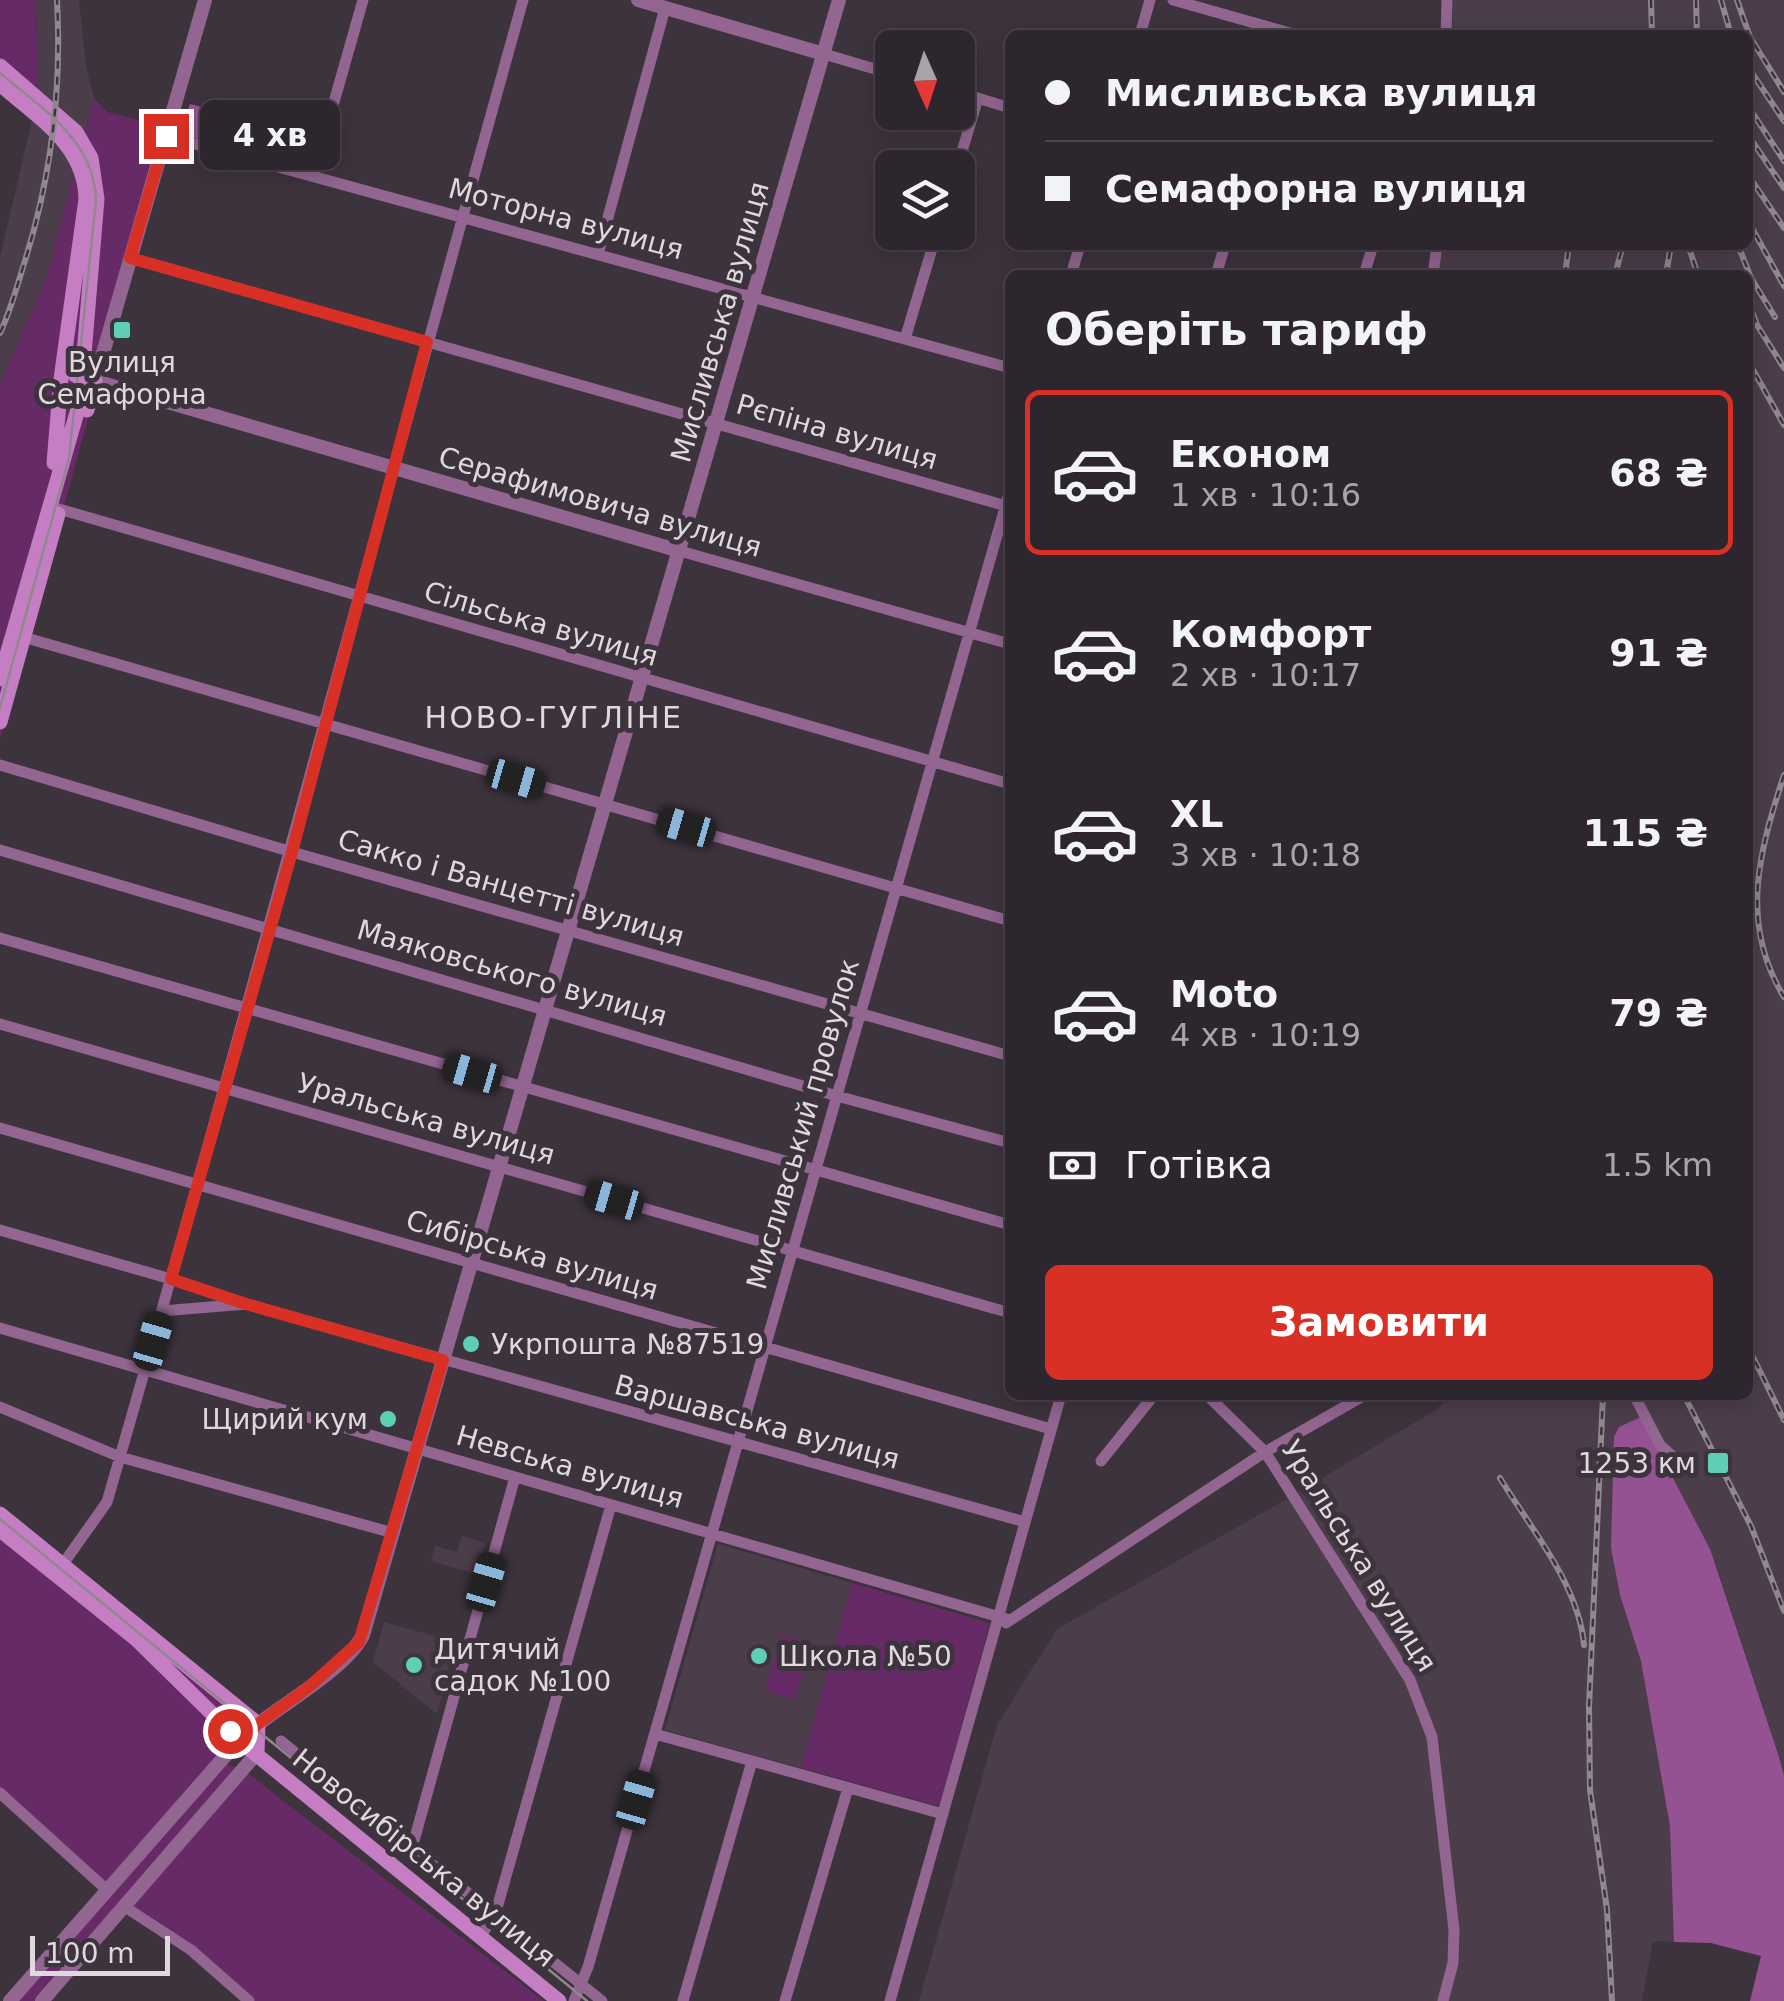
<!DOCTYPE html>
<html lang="uk">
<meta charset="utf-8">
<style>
:root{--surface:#2e262e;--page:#362e36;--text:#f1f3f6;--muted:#a7a5aa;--line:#49434a;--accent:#d93025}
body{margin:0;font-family:"DejaVu Sans",sans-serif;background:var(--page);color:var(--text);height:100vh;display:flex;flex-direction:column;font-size:38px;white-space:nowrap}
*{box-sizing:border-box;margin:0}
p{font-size:32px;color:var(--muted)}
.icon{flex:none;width:55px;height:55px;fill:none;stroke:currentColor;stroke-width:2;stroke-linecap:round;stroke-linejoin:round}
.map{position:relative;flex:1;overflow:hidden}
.details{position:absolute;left:1005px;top:270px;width:748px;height:1130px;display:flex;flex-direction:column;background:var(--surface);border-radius:15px;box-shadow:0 5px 25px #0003,0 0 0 2px var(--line)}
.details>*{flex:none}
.banner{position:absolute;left:1005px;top:30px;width:748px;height:220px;border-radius:15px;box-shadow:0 5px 25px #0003,0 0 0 2px var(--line);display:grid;align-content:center;height:220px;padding:0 40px;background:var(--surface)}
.needle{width:65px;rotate:177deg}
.tools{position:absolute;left:875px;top:30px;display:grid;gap:20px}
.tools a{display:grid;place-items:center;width:100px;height:100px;border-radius:15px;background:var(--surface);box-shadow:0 5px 25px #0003,0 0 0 2px var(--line);font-size:50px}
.scale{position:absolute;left:30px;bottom:25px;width:140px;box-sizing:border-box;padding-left:10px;border:5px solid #dfd8de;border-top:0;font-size:28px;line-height:35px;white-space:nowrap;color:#dfd8de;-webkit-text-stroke:8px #3d333d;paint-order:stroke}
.end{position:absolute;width:45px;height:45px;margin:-22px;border:12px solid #d93025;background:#fff;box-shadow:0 0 0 5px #fff}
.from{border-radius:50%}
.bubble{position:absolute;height:70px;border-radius:15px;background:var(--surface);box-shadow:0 5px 25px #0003,0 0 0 2px var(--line);font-size:32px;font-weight:800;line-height:70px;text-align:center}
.car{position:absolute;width:30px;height:60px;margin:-30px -15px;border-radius:12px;box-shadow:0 0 8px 2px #0007;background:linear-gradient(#222 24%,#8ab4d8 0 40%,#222 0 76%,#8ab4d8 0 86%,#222 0)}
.banner b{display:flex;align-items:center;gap:35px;height:95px;font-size:38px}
.banner b+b{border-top:2px solid var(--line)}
.banner i{width:25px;height:25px;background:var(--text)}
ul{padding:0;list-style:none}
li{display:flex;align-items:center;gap:30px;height:165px;margin:0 20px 15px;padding:0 20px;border:5px solid transparent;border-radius:15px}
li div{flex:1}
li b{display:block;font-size:38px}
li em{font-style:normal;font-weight:800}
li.active{border-color:var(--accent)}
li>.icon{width:90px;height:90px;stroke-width:1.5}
h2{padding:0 40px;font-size:45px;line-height:120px}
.pay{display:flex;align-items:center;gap:25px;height:110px;padding:0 40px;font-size:38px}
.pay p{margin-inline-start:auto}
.action{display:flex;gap:20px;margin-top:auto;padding:20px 40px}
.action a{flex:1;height:115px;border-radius:15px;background:var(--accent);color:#fff;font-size:40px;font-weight:800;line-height:115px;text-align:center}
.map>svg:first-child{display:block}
.built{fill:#4c3d4b}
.green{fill:#662b66}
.forest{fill:#945293}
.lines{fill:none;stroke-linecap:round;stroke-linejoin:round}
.minor{stroke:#926691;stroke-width:11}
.tertiary{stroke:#926691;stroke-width:14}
.secondary{stroke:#c57ec3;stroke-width:15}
.tram{stroke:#90878f;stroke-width:2.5}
.rail-casing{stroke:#90878f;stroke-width:6}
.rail{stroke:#3d333d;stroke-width:2.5;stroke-dasharray:8;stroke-linecap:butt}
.route{stroke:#d93025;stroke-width:12}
.poi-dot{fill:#5eceb7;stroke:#3d333d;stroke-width:4}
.labels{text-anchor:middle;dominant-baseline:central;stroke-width:10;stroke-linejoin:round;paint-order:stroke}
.street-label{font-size:28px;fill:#dfd8de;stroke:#3d333d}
.poi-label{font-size:28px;fill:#dfd8de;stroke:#3d333d;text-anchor:start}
.neighbourhood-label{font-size:30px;letter-spacing:2.5px;fill:#dfd8de;stroke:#3d333d}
</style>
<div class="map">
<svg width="1784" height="2001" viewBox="0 0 1784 2001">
<rect width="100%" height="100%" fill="#3d333d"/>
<path class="built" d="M36,0H79L86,67L94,98L46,279L0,384V257L38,95Z
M1453,0H1784V2001H1750L1761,1956L1711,1943L1653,1941L1642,2001H919L997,1725L1057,1629L1287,1499L1434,1411L1452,1395H1748V275H1439L1442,245H1748V35H1452Z
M462,1536L486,1543L477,1574L431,1561L435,1546L457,1552Z
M718,1544L852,1583L801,1768L665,1730Z
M384,1622L456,1642L437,1714L373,1662Z"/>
<path class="green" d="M0,0H36L38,95L0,63Z
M94,98L107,112L148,122L166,136L0,738V384L46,279Z
M0,1514L243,1706L219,1729V1763L242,1769L544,2001H249L125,1907L42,2001H10L107,1890L0,1793Z
M852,1583L990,1623L939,1806L801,1768Z
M781,1634L811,1642L795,1700L765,1691Z"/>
<path class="forest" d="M190,104L245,118L257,126L254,143L249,151L186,136L182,127Z
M1641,1417L1710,1549L1779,1757L1784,1776V2001H1750L1761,1956L1711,1943L1674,1942L1670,1826L1641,1661L1620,1595L1611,1548L1614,1437L1619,1427Z"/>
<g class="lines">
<path class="minor" d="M1173,0L1297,35
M1140,35L1150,0
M1446,35L1447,0
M824,54L892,74
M958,92L1010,108
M166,136L1010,368
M957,168L978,98
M313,176L363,0
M598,254L665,8
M131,258L1010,507
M1071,275L1080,245
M1216,275L1225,245
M1364,275L1373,245
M1433,275L1437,245
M905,339L937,232
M59,509L1010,784
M680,551L1010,644
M23,637L1010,921
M0,765L292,852L1010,1056
M0,850L837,1096L1010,1143
M0,938L1010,1225
M0,1024L1010,1313
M0,1128L1051,1429
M0,1230L171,1279L246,1304L162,1311
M246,1304L1025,1522
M0,1328L1010,1620
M1207,1395L1265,1452L1410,1680L1432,1737L1454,1930L1453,1963L1443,2001
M1634,1395L1660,1445L1686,1468
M0,1407L120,1457L393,1533
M1101,1461L1154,1395
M63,1564L107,1502C251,1003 383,500 523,0
M1006,1623L1265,1452L1365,1395
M655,1734L943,1814
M281,1741L412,1848L515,1477
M0,1793L107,1890
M412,1848L602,2001
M125,1907L191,1950L249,2001
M480,1937L495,1915L611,1505
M574,2001L588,1967L1010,490
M683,2001L752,1761
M785,2001L848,1788
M890,2001L1061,1395"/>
<path class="tertiary" d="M205,0L95,381L680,551
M638,0L824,54
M10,2001L226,1755C238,1745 248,1732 261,1722C289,1700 347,1667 363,1635L839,0
M42,2001L257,1753"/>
<path class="secondary" d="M0,66L76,132L91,158L97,199L80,402L0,679
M0,84C37,117 85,144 86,199L61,379L54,463
M75,375L95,381L87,410
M0,722L58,514
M0,1514L258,1724L257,1753
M0,1530L136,1639L241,1742L559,2001"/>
<path class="tram" d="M0,73C42,109 94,139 96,200L69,458L0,708
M0,1519L587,2001"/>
<g class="rail-casing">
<path id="rail" d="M1651,0L1652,35
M1696,0L1697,35
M1721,0L1731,35
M1737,0L1750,37L1784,92
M1748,67L1784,121
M1748,106L1784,161
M1748,135L1784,188
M1748,175L1784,228
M1748,221L1784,286
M1688,245L1698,275
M1738,245L1751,278L1775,317
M1565,275L1569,245
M1615,275L1623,245
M1666,275L1671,245
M1748,300L1757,325L1784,368
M0,333C10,312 16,290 23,267C51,180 62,91 57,0
M1748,361L1784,425
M1784,775C1759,852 1739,923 1784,997
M1748,1347L1784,1420
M1603,1395L1589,1707L1590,1790L1607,1910L1612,2001
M1684,1395L1751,1526L1784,1611
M1500,1478C1531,1529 1579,1585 1584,1645"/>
</g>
<use href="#rail" class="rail"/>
</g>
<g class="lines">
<path class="route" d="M166,136L130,258L427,342L292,852L171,1279L246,1304L443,1360L359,1642L310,1686L258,1724L241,1742L230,1731"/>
</g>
<g class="poi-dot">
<rect x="112" y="320" width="20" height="20" rx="5"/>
<circle cx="471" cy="1344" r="10"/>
<circle cx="388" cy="1419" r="10"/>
<rect x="1706" y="1451" width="24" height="24" rx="5"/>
<circle cx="759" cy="1656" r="10"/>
<circle cx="414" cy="1665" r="10"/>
</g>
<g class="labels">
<g class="street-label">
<text transform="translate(566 219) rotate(15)">Моторна вулиця</text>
<text transform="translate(720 322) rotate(-74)">Мисливська вулиця</text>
<text transform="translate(837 432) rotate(16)">Рєпіна вулиця</text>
<text transform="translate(600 502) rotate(16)">Серафимовича вулиця</text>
<text transform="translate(541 624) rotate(16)">Сільська вулиця</text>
<text transform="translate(511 888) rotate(16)">Сакко і Ванцетті вулиця</text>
<text transform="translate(512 973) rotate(16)">Маяковського вулиця</text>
<text transform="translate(426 1119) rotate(16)">Уральська вулиця</text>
<text transform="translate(803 1124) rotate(-74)">Мисливський провулок</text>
<text transform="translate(532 1255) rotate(16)">Сибірська вулиця</text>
<text transform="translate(757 1422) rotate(15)">Варшавська вулиця</text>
<text transform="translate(570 1467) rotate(16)">Невська вулиця</text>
<text transform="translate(1359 1556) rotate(58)">Уральська вулиця</text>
<text transform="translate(424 1858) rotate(39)">Новосибірська вулиця</text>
</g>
<g class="poi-label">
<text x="122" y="362" text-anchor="middle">Вулиця<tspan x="122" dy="32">Семафорна</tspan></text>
<text x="491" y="1344">Укрпошта №87519</text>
<text x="368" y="1419" text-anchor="end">Щирий кум</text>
<text x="1696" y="1463" text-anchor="end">1253 км</text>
<text x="434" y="1649">Дитячий<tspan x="434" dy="32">садок №100</tspan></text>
<text x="779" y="1656">Школа №50</text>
</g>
<g class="neighbourhood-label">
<text x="554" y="717">НОВО-ГУГЛІНЕ</text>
</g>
</g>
</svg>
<div class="tools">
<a><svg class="needle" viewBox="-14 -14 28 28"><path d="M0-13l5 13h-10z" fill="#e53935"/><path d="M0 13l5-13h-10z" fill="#a7a5aa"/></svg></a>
<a><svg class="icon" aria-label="layers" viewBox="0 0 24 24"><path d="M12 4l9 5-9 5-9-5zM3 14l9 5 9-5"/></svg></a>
</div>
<div class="scale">100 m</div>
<i class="end from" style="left:230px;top:1731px"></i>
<i class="end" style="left:166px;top:136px"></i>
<div class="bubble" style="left:200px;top:100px;width:140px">4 хв</div>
<i class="car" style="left:516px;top:779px;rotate:106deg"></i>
<i class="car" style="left:686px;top:827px;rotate:286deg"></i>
<i class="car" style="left:472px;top:1073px;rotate:286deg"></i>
<i class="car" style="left:614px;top:1200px;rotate:286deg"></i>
<i class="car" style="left:153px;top:1341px;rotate:16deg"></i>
<i class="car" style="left:486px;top:1582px;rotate:16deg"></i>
<i class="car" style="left:636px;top:1800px;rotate:16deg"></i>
<div class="banner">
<b><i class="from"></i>Мисливська вулиця</b>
<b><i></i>Семафорна вулиця</b>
</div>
<section class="details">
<h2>Оберіть тариф</h2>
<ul>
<li class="active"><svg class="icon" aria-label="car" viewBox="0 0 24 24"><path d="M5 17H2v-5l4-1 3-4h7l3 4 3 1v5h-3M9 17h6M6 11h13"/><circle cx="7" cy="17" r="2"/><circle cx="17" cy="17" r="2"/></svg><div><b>Економ</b><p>1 хв · 10:16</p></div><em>68 ₴</em></li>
<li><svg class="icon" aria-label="car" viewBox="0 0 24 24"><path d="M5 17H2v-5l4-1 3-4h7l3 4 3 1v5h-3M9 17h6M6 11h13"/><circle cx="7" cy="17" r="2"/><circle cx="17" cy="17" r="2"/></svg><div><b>Комфорт</b><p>2 хв · 10:17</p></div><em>91 ₴</em></li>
<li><svg class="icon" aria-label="car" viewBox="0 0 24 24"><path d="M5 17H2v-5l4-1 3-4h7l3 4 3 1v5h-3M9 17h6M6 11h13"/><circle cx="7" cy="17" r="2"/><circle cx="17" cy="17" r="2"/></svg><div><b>XL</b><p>3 хв · 10:18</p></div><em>115 ₴</em></li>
<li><svg class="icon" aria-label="car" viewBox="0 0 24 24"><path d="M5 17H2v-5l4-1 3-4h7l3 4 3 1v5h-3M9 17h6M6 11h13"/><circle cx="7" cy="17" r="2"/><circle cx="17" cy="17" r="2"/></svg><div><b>Moto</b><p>4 хв · 10:19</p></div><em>79 ₴</em></li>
</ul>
<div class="pay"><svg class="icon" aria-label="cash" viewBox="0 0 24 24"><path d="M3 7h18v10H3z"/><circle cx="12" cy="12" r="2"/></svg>Готівка<p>1.5 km</p></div>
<div class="action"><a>Замовити</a></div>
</section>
</div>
